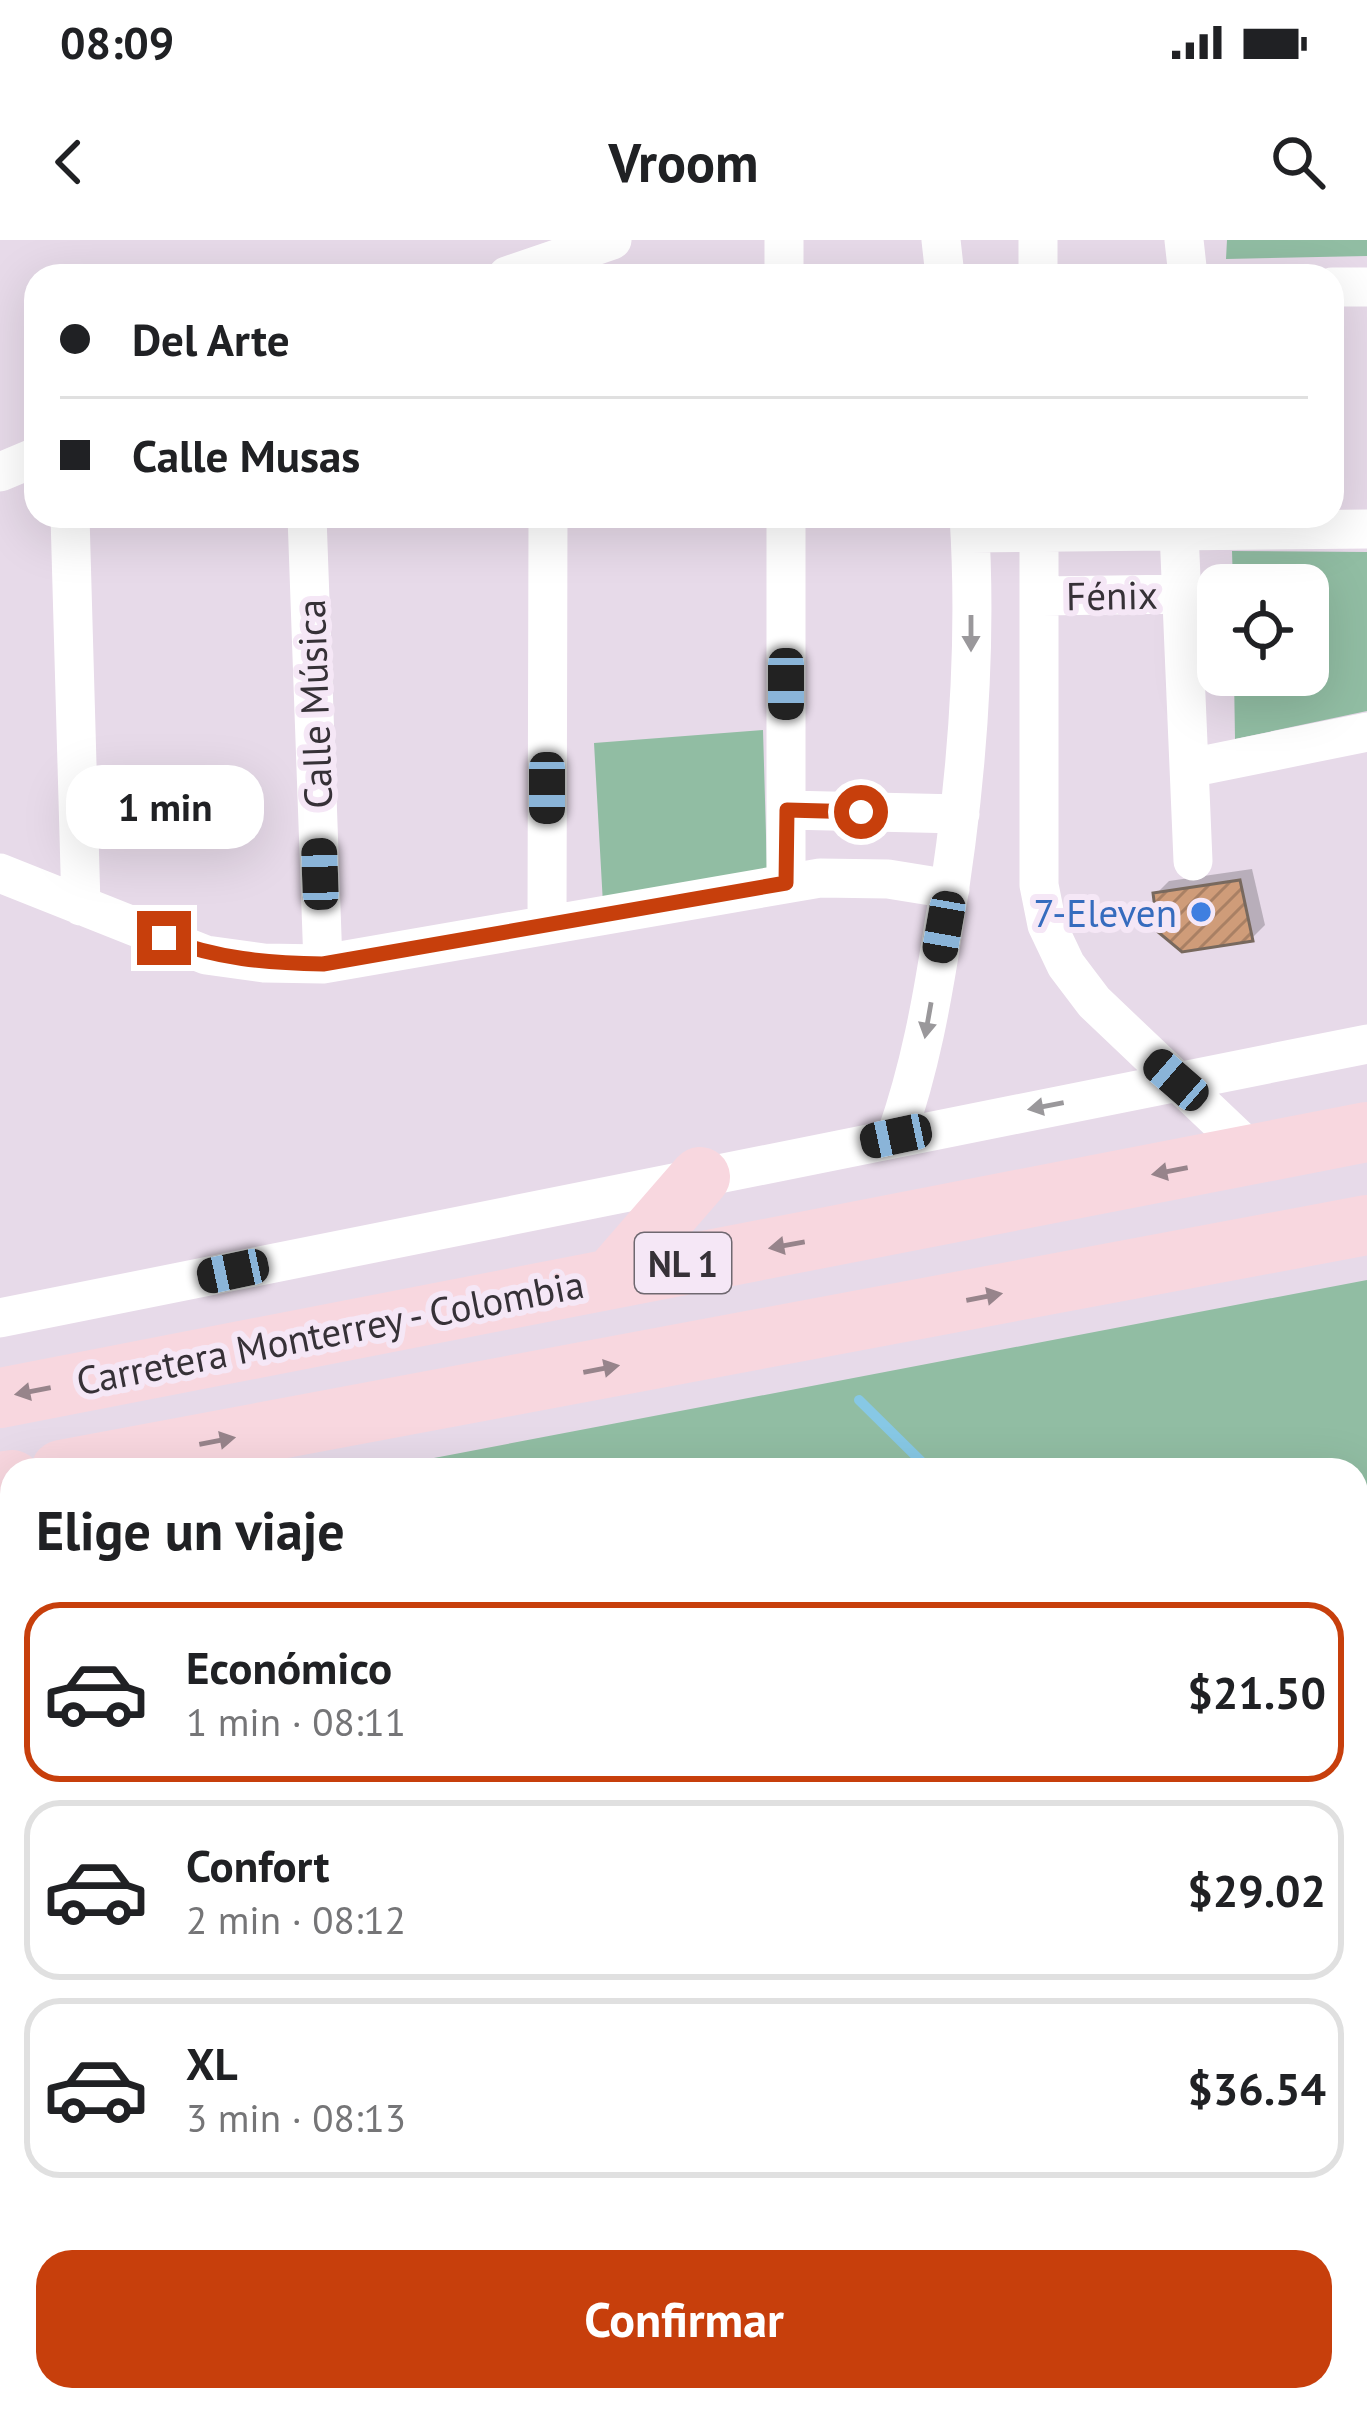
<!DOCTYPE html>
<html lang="es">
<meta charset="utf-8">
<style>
:root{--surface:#fff;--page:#f6f6f6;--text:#202124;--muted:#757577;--line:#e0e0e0;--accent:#c73f0c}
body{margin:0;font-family:"PT Sans",sans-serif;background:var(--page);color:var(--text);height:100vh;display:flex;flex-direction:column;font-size:45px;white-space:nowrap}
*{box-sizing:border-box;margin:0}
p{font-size:39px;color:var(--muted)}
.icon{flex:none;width:66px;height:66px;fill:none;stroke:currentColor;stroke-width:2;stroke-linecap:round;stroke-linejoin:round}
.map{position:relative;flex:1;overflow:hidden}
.panel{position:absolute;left:0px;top:1218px;width:1368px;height:954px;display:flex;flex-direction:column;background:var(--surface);border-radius:36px 36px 0 0;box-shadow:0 12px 48px #0002}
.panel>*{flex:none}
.hud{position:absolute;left:24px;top:24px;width:1320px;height:264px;border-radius:36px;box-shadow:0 12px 48px #0002;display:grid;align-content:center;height:264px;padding:0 36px;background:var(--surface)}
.buttons{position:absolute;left:1197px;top:324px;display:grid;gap:24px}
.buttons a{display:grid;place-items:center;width:132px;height:132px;border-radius:24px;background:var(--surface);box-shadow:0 12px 48px #0002;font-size:60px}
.end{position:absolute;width:54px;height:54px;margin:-27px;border:15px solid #c73f0c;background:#fff;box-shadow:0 0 0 6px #fff}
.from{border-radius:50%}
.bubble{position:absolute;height:84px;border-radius:36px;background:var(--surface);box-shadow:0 12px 48px #0002;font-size:39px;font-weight:700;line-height:84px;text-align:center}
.car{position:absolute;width:36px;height:72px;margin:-36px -18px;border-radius:15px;box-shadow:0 0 9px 3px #0007;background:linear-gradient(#222 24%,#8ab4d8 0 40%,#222 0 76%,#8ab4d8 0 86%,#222 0)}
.hud b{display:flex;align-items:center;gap:42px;height:114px;font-size:45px}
.hud b+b{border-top:3px solid var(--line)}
.hud i{width:30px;height:30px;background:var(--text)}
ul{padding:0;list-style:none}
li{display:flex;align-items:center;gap:36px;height:180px;margin:0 24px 18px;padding:0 12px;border:6px solid var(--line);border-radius:36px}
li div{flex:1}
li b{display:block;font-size:45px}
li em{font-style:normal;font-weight:700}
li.current{border-color:var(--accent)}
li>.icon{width:108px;height:108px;stroke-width:1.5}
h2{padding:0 36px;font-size:54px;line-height:144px}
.action{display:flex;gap:24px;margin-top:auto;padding:24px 36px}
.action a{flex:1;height:138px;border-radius:36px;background:var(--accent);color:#fff;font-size:48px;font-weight:700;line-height:138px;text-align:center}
.status{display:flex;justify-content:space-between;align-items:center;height:84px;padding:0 60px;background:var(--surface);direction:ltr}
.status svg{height:33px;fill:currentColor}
header{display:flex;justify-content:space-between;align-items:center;height:156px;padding:0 36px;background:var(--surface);font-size:54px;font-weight:700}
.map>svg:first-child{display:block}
.park{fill:#91bda3}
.shadow{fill:#0003}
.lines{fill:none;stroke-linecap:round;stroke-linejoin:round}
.stream{stroke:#87c8e5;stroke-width:10}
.building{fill:url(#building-hatch);stroke:#78695e;stroke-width:3}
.street{stroke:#fff;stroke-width:39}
.primary{stroke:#f8d7df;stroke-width:60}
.oneway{fill:#9a989b}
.oneway2{fill:#97848b}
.route{stroke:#c73f0c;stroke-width:15}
.shop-dot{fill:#3f7fe0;stroke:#f5e7f6;stroke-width:4.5}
.labels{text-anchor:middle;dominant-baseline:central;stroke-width:12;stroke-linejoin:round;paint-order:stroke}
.shield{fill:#f5e7f6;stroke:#6f6870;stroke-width:3}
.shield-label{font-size:36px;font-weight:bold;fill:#363137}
.street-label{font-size:39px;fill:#363137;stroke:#f5e7f6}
.shop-label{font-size:39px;fill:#366cbe;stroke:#f5e7f6;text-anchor:end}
</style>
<div class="status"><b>08:09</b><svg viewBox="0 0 49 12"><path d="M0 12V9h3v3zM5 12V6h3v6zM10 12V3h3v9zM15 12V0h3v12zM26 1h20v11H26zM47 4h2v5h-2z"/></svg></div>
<header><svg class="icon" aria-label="back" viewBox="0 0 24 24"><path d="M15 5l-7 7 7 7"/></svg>Vroom<svg class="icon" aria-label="search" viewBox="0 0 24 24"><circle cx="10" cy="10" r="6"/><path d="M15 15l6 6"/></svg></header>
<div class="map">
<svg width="1367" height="2172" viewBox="0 0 1367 2172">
<defs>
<pattern id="building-hatch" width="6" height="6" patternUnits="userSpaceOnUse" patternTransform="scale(3)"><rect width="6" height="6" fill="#cf9c79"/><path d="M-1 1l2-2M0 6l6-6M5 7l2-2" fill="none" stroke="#a98064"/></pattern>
</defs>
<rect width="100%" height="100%" fill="#e7dae9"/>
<path class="park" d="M1227,0H1367V16L1226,19Z
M1232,311L1367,312V471L1235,499L1234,435H1308V345H1233Z
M763,490L767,630L603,664L594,503Z
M1367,1040V2172H753L750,2160H1356V1230H371Z"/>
<path class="shadow" d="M1252,629L1265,685L1252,698L1156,654L1169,641Z"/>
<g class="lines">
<path class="stream" d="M859,1160L930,1230
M1356,1650L1367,1653"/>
</g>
<path class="building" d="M1240,640L1253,701L1182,712L1158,692L1153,653Z"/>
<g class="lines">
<path class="street" d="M784,0V36
M941,0L945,36
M1038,0V36
M1184,0L1188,36
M507,36L612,0
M1332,47H1367
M0,232L36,217
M70,276L81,666
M307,276L323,724
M786,276V643
M1039,276V645L1047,685L1066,725L1094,762L1254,914
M1179,291L1193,621
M970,293L1367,289
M1042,356L1182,354
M1190,528L1367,492
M787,570L960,574
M0,633L206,715L264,723L323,724L820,638L888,639L950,649
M547,683L548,276
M896,896C920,828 932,761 943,690C966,553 978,414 969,276
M0,1078L1367,804
M624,2160L682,2171
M0,2161L295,2164L583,2160"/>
<path class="primary" d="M614,1036L700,937
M0,1158L1367,892
M61,1230L1367,985
M0,1242L12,1240"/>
</g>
<defs><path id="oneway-solid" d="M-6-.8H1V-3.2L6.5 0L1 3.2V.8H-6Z" transform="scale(3)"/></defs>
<g class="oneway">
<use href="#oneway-solid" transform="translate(971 393) rotate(90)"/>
<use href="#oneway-solid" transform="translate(928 780) rotate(100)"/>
<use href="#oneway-solid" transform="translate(1046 866) rotate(169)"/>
</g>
<g class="oneway2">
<use href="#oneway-solid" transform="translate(1170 931) rotate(169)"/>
<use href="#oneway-solid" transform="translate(787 1005) rotate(170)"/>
<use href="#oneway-solid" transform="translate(984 1057) rotate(-11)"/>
<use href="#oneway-solid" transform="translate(601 1129) rotate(-11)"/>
<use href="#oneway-solid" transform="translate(33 1151) rotate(169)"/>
<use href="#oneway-solid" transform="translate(217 1201) rotate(-11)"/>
</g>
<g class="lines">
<path class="route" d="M164,698C217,719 267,723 323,724L786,643L787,570L861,572"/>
</g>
<circle class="shop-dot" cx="1201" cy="672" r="12"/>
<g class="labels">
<rect class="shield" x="635" y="993" width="96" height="60" rx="9"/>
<g class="shield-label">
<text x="683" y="1023">NL 1</text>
</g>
<g class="street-label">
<text transform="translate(1112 355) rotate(-1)">Fénix</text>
<text transform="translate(314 464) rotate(-92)">Calle Música</text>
<text transform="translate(330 1092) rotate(-11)">Carretera Monterrey - Colombia</text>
</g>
<g class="shop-label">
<text x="1177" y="672">7-Eleven</text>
</g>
</g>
</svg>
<div class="buttons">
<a><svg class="icon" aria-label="locate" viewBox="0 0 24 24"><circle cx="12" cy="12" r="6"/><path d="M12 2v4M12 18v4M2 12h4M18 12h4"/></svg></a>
</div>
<i class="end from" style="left:861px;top:572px"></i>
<i class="end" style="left:164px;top:698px"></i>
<div class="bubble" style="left:66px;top:525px;width:198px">1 min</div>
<i class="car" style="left:786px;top:444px;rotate:180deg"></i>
<i class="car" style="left:547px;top:548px;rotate:180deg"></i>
<i class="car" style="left:320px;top:634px;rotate:358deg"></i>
<i class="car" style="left:944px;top:687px;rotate:190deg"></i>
<i class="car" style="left:1176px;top:840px;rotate:311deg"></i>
<i class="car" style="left:896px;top:896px;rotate:258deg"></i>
<i class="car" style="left:233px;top:1031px;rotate:258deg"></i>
<div class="hud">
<b><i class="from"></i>Del Arte</b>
<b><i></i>Calle Musas</b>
</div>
<section class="panel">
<h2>Elige un viaje</h2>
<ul>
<li class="current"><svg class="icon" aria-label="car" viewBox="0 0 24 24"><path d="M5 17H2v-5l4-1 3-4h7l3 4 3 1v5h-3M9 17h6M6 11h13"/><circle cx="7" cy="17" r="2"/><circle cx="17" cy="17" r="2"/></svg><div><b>Económico</b><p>1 min · 08:11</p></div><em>$21.50</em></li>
<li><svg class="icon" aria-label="car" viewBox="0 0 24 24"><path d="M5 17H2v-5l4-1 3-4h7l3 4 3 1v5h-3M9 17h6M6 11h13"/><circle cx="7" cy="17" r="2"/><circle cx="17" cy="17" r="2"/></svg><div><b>Confort</b><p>2 min · 08:12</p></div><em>$29.02</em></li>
<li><svg class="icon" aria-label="car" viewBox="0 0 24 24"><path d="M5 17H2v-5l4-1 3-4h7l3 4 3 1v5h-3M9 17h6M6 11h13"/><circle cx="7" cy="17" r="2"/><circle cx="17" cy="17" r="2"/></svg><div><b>XL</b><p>3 min · 08:13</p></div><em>$36.54</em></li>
</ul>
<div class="action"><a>Confirmar</a></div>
</section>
</div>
